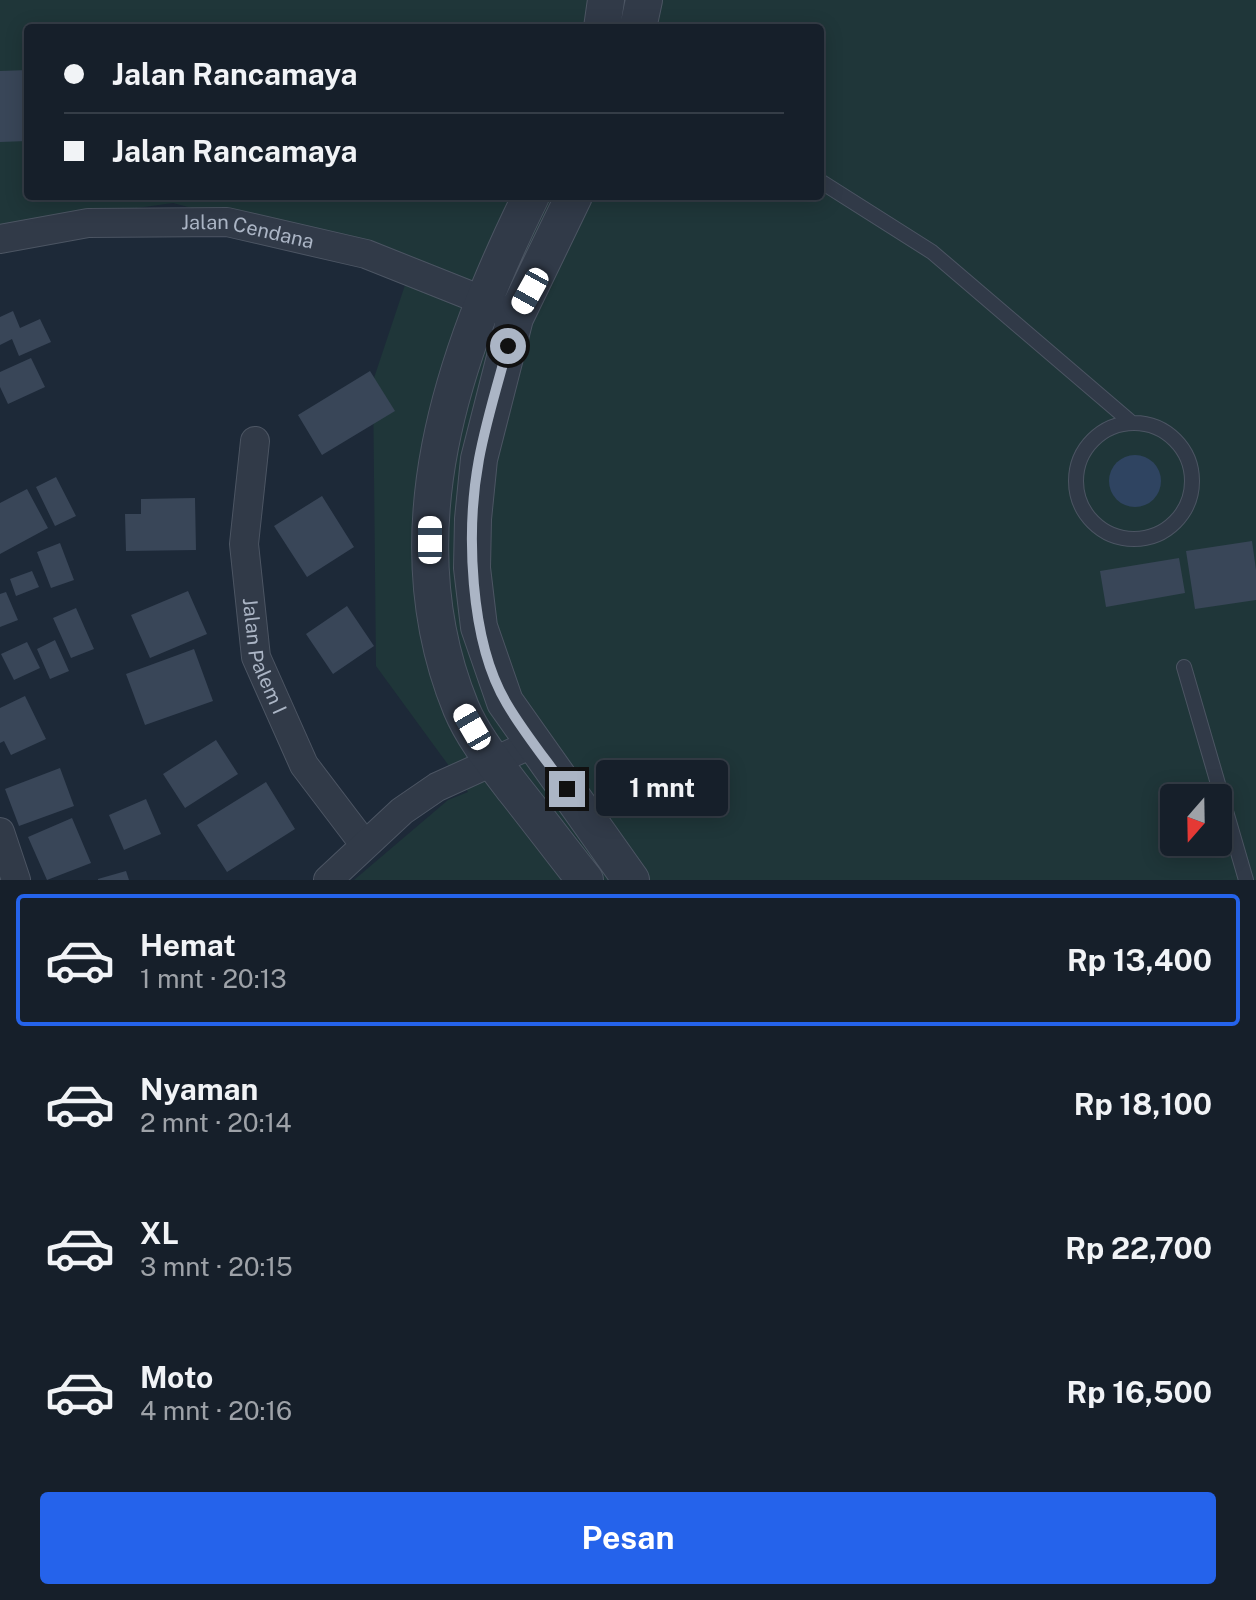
<!DOCTYPE html>
<html lang="id">
<meta charset="utf-8">
<style>
:root{--surface:#161f2a;--page:#1f2732;--text:#f1f3f6;--muted:#9ea2a8;--line:#353d47;--accent:#2563eb}
body{margin:0;font-family:"Public Sans",sans-serif;background:var(--page);color:var(--text);height:100vh;display:flex;flex-direction:column;font-size:30px;white-space:nowrap}
*{box-sizing:border-box;margin:0}
p{font-size:26px;color:var(--muted)}
.icon{flex:none;width:44px;height:44px;fill:none;stroke:currentColor;stroke-width:2;stroke-linecap:round;stroke-linejoin:round}
.map{position:relative;height:880px;overflow:hidden}
.drawer{display:flex;flex-direction:column;background:var(--surface);flex:1}
.drawer>*{flex:none}
.top-card{position:absolute;left:24px;top:24px;width:800px;height:176px;border-radius:8px;box-shadow:0 4px 20px #0003,0 0 0 2px var(--line);display:grid;align-content:center;height:176px;padding:0 40px;background:var(--surface)}
.needle{width:52px;rotate:200deg}
.buttons{position:absolute;left:1160px;top:784px;display:grid;gap:16px}
.buttons a{display:grid;place-items:center;width:72px;height:72px;border-radius:8px;background:var(--surface);box-shadow:0 4px 20px #0003,0 0 0 2px var(--line);font-size:40px}
.end{position:absolute;width:36px;height:36px;margin:-18px;border:10px solid #abb5c5;background:#111;box-shadow:0 0 0 4px #111}
.from{border-radius:50%}
.bubble{position:absolute;height:56px;border-radius:8px;background:var(--surface);box-shadow:0 4px 20px #0003,0 0 0 2px var(--line);font-size:26px;font-weight:700;line-height:56px;text-align:center}
.car{position:absolute;width:24px;height:48px;margin:-24px -12px;border-radius:10px;box-shadow:0 0 6px 2px #0007;background:linear-gradient(#fff 24%,#345 0 40%,#fff 0 76%,#345 0 86%,#fff 0)}
.top-card b{display:flex;align-items:center;gap:28px;height:76px;font-size:30px}
.top-card b+b{border-top:2px solid var(--line)}
.top-card i{width:20px;height:20px;background:var(--text)}
ul{padding:14px 0 0;list-style:none}
li{display:flex;align-items:center;gap:24px;height:132px;margin:0 16px 12px;padding:0 24px;border:4px solid transparent;border-radius:8px}
li div{flex:1}
li b{display:block;font-size:30px}
li em{font-style:normal;font-weight:700}
li.active{border-color:var(--accent)}
li>.icon{width:72px;height:72px;stroke-width:1.5}
.button{display:flex;gap:16px;margin-top:auto;padding:16px 40px}
.button a{flex:1;height:92px;border-radius:8px;background:var(--accent);color:#fff;font-size:32px;font-weight:700;line-height:92px;text-align:center}
.map>svg:first-child{display:block}
.green{fill:#1f3639;fill-rule:evenodd}
.water{fill:#2f4461}
.building{fill:#394658}
.lines{fill:none;stroke-linecap:round;stroke-linejoin:round}
.service-casing{stroke:#4c5563;stroke-width:16}
.minor-casing{stroke:#4c5563;stroke-width:30}
.tertiary-casing{stroke:#4c5563;stroke-width:38}
.service{stroke:#313a48;stroke-width:14}
.minor{stroke:#313a48;stroke-width:28}
.tertiary{stroke:#313a48;stroke-width:36}
.route{stroke:#abb5c5;stroke-width:10}
.labels{text-anchor:middle;dominant-baseline:central;stroke-width:6;stroke-linejoin:round;paint-order:stroke}
.street-label{font-size:20px;fill:#abb5c5;stroke:#17202c}
</style>
<div class="map">
<svg width="1256" height="880" viewBox="0 0 1256 880">
<rect width="100%" height="100%" fill="#1d2938"/>
<path class="green" d="M0,0H1256V880H354L448,800L468,792L376,666L373,381L411,267L173,203L0,227ZM28,28H820V196H28ZM1174,798H1218V842H1174Z"/>
<path class="water" d="M1109 481a26 26 0 1 1 52 0a26 26 0 1 1-52 0Z"/>
<path class="building" d="M28,70V141L0,142V71Z
M13,311L20,328L40,319L51,342L19,356L12,339L0,345V317Z
M31,358L45,387L8,404L0,387V372Z
M370,371L395,411L322,455L298,415Z
M56,477L76,516L55,526L36,487Z
M27,489L48,528L0,554V503Z
M322,496L354,547L307,577L274,526Z
M195,498L196,550L126,551L125,514H141V499Z
M1252,541L1256,570V600L1195,609L1186,551Z
M60,543L74,580L51,588L37,552Z
M1179,558L1185,593L1106,607L1100,571Z
M32,571L39,587L16,596L10,579Z
M188,591L207,634L150,658L131,615Z
M6,592L18,620L0,627V594Z
M347,606L374,646L333,674L306,634Z
M76,608L94,649L71,658L53,618Z
M55,640L69,671L50,679L37,649Z
M27,642L40,668L14,680L1,654Z
M194,649L213,701L145,725L126,674Z
M25,696L46,739L11,755L4,741L0,743V708Z
M216,740L238,774L185,808L163,774Z
M60,768L74,806L19,826L5,789Z
M266,782L295,829L227,872L197,825Z
M146,799L161,834L124,850L109,815Z
M72,818L91,863L47,880L28,837Z
M126,871L129,880H98V879Z"/>
<g class="lines">
<g class="service-casing">
<path id="service" d="M820,181L932,252L1132,423
M1076 481a58 58 0 1 1 116 0a58 58 0 1 1-116 0Z
M1184,667L1246,880"/>
</g>
<g class="minor-casing">
<g id="minor">
<path id="s1" d="M0,239L88,223L227,222L366,254L484,301L503,311"/>
<path id="s2" d="M255,441L244,544L256,657L304,765L364,844"/>
<path d="M0,832L16,880"/>
<path d="M328,880L402,811L437,787L534,743"/>
</g>
</g>
<g class="tertiary-casing">
<path id="tertiary" d="M602,28L606,0
M638,28L644,0
M531,196C453,355 390,534 461,708C473,737 495,764 514,789C538,819 561,850 585,880
M574,196L515,318L479,459L473,519L472,568L479,627L505,702L631,880"/>
</g>
<use href="#service" class="service"/>
<use href="#minor" class="minor"/>
<use href="#tertiary" class="tertiary"/>
</g>
<g class="lines">
<path class="route" d="M508,346C498,383 486,421 479,459C466,529 469,641 507,704C524,733 547,761 567,789"/>
</g>
<g class="labels">
<g class="street-label">
<text stroke="none"><textPath href="#s1" startOffset="250">Jalan Cendana</textPath></text>
<text stroke="none"><textPath href="#s2" startOffset="218">Jalan Palem I</textPath></text>
</g>
</g>
</svg>
<div class="buttons">
<a><svg class="needle" viewBox="-14 -14 28 28"><path d="M0-13l5 13h-10z" fill="#e53935"/><path d="M0 13l5-13h-10z" fill="#9ea2a8"/></svg></a>
</div>
<i class="end from" style="left:508px;top:346px"></i>
<i class="end" style="left:567px;top:789px"></i>
<div class="bubble" style="left:596px;top:760px;width:132px">1 mnt</div>
<i class="car" style="left:530px;top:291px;rotate:209deg"></i>
<i class="car" style="left:430px;top:540px;rotate:0deg"></i>
<i class="car" style="left:472px;top:727px;rotate:330deg"></i>
<div class="top-card">
<b><i class="from"></i>Jalan Rancamaya</b>
<b><i></i>Jalan Rancamaya</b>
</div>
</div>
<section class="drawer">
<ul>
<li class="active"><svg class="icon" aria-label="car" viewBox="0 0 24 24"><path d="M5 17H2v-5l4-1 3-4h7l3 4 3 1v5h-3M9 17h6M6 11h13"/><circle cx="7" cy="17" r="2"/><circle cx="17" cy="17" r="2"/></svg><div><b>Hemat</b><p>1 mnt · 20:13</p></div><em>Rp 13,400</em></li>
<li><svg class="icon" aria-label="car" viewBox="0 0 24 24"><path d="M5 17H2v-5l4-1 3-4h7l3 4 3 1v5h-3M9 17h6M6 11h13"/><circle cx="7" cy="17" r="2"/><circle cx="17" cy="17" r="2"/></svg><div><b>Nyaman</b><p>2 mnt · 20:14</p></div><em>Rp 18,100</em></li>
<li><svg class="icon" aria-label="car" viewBox="0 0 24 24"><path d="M5 17H2v-5l4-1 3-4h7l3 4 3 1v5h-3M9 17h6M6 11h13"/><circle cx="7" cy="17" r="2"/><circle cx="17" cy="17" r="2"/></svg><div><b>XL</b><p>3 mnt · 20:15</p></div><em>Rp 22,700</em></li>
<li><svg class="icon" aria-label="car" viewBox="0 0 24 24"><path d="M5 17H2v-5l4-1 3-4h7l3 4 3 1v5h-3M9 17h6M6 11h13"/><circle cx="7" cy="17" r="2"/><circle cx="17" cy="17" r="2"/></svg><div><b>Moto</b><p>4 mnt · 20:16</p></div><em>Rp 16,500</em></li>
</ul>
<div class="button"><a>Pesan</a></div>
</section>
